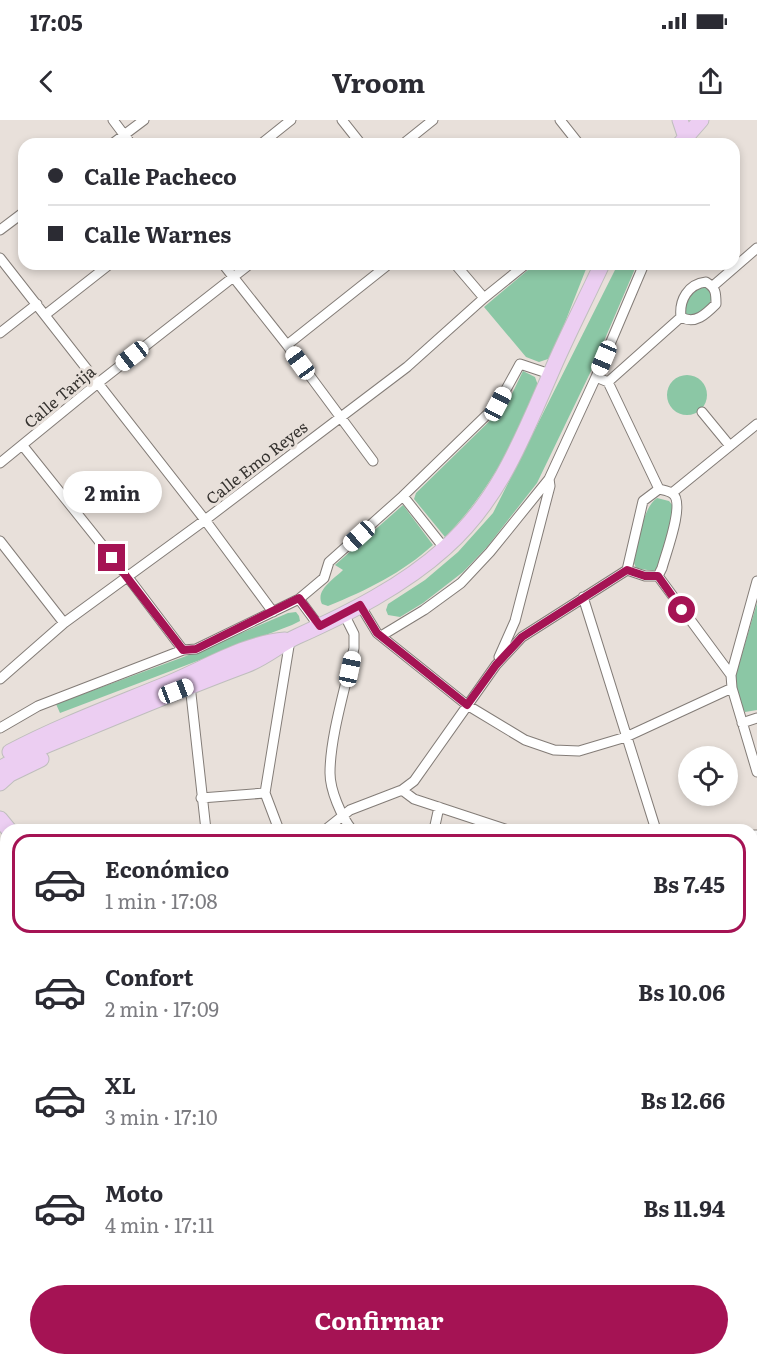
<!DOCTYPE html>
<html lang="es">
<meta charset="utf-8">
<style>
:root{--surface:#fff;--page:#f7f7f7;--text:#2b2b33;--muted:#7c7c81;--line:#e1e1e2;--accent:#a51354}
body{margin:0;font-family:Literata,serif;background:var(--page);color:var(--text);height:100vh;display:flex;flex-direction:column;font-size:22px;white-space:nowrap}
*{box-sizing:border-box;margin:0}
p{font-size:20px;color:var(--muted)}
.icon{flex:none;width:33px;height:33px;fill:none;stroke:currentColor;stroke-width:2;stroke-linecap:round;stroke-linejoin:round}
.map{position:relative;flex:1;overflow:hidden}
.details{position:absolute;left:0px;top:704px;width:758px;height:542px;display:flex;flex-direction:column;background:var(--surface);border-radius:18px 18px 0 0;box-shadow:0 3px 9px #0003}
.details>*{flex:none}
.banner{position:absolute;left:18px;top:18px;width:722px;height:132px;border-radius:18px;box-shadow:0 3px 9px #0003;display:grid;align-content:center;height:132px;padding:0 30px;background:var(--surface)}
.fabs{position:absolute;left:678px;top:626px;display:grid;gap:12px}
.fabs a{display:grid;place-items:center;width:60px;height:60px;border-radius:50%;background:var(--surface);box-shadow:0 3px 9px #0003;font-size:30px}
.end{position:absolute;width:27px;height:27px;margin:-14px;border:8px solid #a51354;background:#fff;box-shadow:0 0 0 3px #fff}
.from{border-radius:50%}
.bubble{position:absolute;height:42px;border-radius:21px;background:var(--surface);box-shadow:0 3px 9px #0003;font-size:20px;font-weight:700;line-height:42px;text-align:center}
.car{position:absolute;width:18px;height:36px;margin:-18px -9px;border-radius:8px;box-shadow:0 0 4px 2px #0007;background:linear-gradient(#fff 24%,#345 0 40%,#fff 0 76%,#345 0 86%,#fff 0)}
.banner b{display:flex;align-items:center;gap:21px;height:57px;font-size:22px}
.banner b+b{border-top:2px solid var(--line)}
.banner i{width:15px;height:15px;background:var(--text)}
ul{padding:10px 0 0;list-style:none}
li{display:flex;align-items:center;gap:18px;height:99px;margin:0 12px 9px;padding:0 18px;border:3px solid transparent;border-radius:18px}
li div{flex:1}
li b{display:block;font-size:22px}
li em{font-style:normal;font-weight:700}
li.active{border-color:var(--accent)}
li>.icon{width:54px;height:54px;stroke-width:1.5}
.cta{display:flex;gap:12px;margin-top:auto;padding:12px 30px}
.cta a{flex:1;height:69px;border-radius:36px;background:var(--accent);color:#fff;font-size:24px;font-weight:700;line-height:69px;text-align:center}
.status{display:flex;justify-content:space-between;align-items:center;height:42px;padding:0 30px;background:var(--surface);direction:ltr}
.status svg{height:16px;fill:currentColor}
header{display:flex;justify-content:space-between;align-items:center;height:78px;padding:0 30px;background:var(--surface);font-size:27px;font-weight:700}
.map>svg:first-child{display:block}
.green{fill:#8bc7a5}
.lines{fill:none;stroke-linecap:round;stroke-linejoin:round}
.street-casing{stroke:#837c77;stroke-width:11}
.secondary-casing{stroke:#837c77;stroke-width:16}
.primary-casing{stroke:#bfbebd;stroke-width:17}
.street{stroke:#fff;stroke-width:9}
.secondary{stroke:#f6e7f8;stroke-width:14}
.primary{stroke:#eccef2;stroke-width:15}
.route{stroke:#a51354;stroke-width:8}
.labels{text-anchor:middle;dominant-baseline:central;stroke-width:6;stroke-linejoin:round;paint-order:stroke}
.street-label{font-size:16px;fill:#363330;stroke:#e8e0da}
</style>
<div class="status"><b>17:05</b><svg viewBox="0 0 49 12"><path d="M0 12V9h3v3zM5 12V6h3v6zM10 12V3h3v9zM15 12V0h3v12zM26 1h20v11H26zM47 4h2v5h-2z"/></svg></div>
<header><svg class="icon" aria-label="back" viewBox="0 0 24 24"><path d="M15 5l-7 7 7 7"/></svg>Vroom<svg class="icon" aria-label="share" viewBox="0 0 24 24"><path d="M12 15V3M7 8l5-5 5 5M5 13v7h14v-7"/></svg></header>
<div class="map">
<svg width="757" height="1244" viewBox="0 0 757 1244">
<rect width="100%" height="100%" fill="#e8e0da"/>
<path class="green" d="M535,144H588L551,238L539,242L526,237L484,187Z
M618,144H637L592,249L537,363L487,427L463,452L423,483L400,497L388,495L386,490L388,484L425,460L458,432L493,393Z
M700,167H707L712,172C712,185 706,189 697,196L687,195L684,191C685,180 691,173 700,167Z
M523,251L535,257L539,268C513,323 488,374 445,417L414,379L416,373L507,284Z
M667 275a20 20 0 1 1 40 0a20 20 0 1 1-40 0Z
M657,378L669,381L674,387L659,448L653,451L636,448L634,443C638,425 642,388 657,378Z
M403,385L433,425C402,453 367,470 328,486L322,484C315,470 334,459 343,450L335,445Z
M757,483V590L745,592L740,583L735,558Z
M296,492L299,496L300,501L292,505L60,593L56,584L197,532L288,493Z"/>
<g class="lines">
<g class="street-casing">
<path id="street" d="M113,0L131,24
M342,0L361,24
M560,0L579,24
M112,24L144,0
M261,24L291,0
M403,24L433,0
M0,110L24,92
M0,138L205,400L273,492
M223,144L287,225L373,341
M455,144L484,178
M706,162C716,168 716,173 716,184C706,194 695,205 681,197C679,180 688,164 706,162Z
M713,166L757,128
M45,195L110,144
M0,213L37,184
M287,225L389,144
M596,257L608,262L659,369
M608,262L681,197
M702,292L730,326
M23,326L127,456L183,530
M0,343L98,263L250,144
M659,369C663,370 670,371 673,374C685,384 666,433 662,448L658,456H645L627,450L643,381Z
M672,373L757,304
M403,376L445,429
M0,421L64,503
M658,456L731,555
M583,477L656,710
M299,479L319,506
M360,485L377,513L467,585L525,620L554,630L579,631L626,617L732,568L731,555L757,461
M344,494L354,514V528C346,566 330,616 330,653C330,670 341,696 352,710
M381,516L424,490L461,463L490,432L549,359L596,257L644,144
M499,537L515,501L550,366L549,359
M0,559L64,503L205,400L407,247L484,178L526,144
M732,568L757,652
M191,574L206,710
M742,603L757,598
M0,608L38,586L183,530L196,529L299,479L324,458L329,442L403,376L498,284L520,244L550,254
M402,670L414,679L508,710
M201,678L265,673
M279,710L265,673L290,520
M325,710L350,690L402,670L414,661L496,545L522,517L627,450
M434,710L439,687
M752,715H757
M0,958L6,962
M752,989L757,986
M0,1016L6,1017
M752,1044L757,1040
M0,1126L6,1120
M752,1129L757,1114
M124,1239V1244
M205,1239V1244
M327,1239L329,1244
M377,1244L385,1239
M529,1244L531,1239
M616,1244L618,1239
M709,1244L711,1239"/>
</g>
<g class="secondary-casing">
<path id="secondary" d="M0,861L6,858"/>
</g>
<g class="primary-casing">
<path id="primary" d="M680,0L686,18
M680,24L701,0
M10,632C63,604 119,584 174,561C209,546 247,523 285,520
M0,649C26,632 57,621 86,609C139,587 192,565 246,545C265,538 280,524 298,516C349,493 403,466 445,428C499,380 522,319 550,255C566,217 585,181 602,144
M0,663L10,654L41,639
M0,699L9,710
M0,751L6,752
M752,902L757,901"/>
</g>
<use href="#street" class="street"/>
<use href="#secondary" class="secondary"/>
<use href="#primary" class="primary"/>
</g>
<g class="lines">
<path class="route" d="M112,438L183,530L196,529L299,478L320,506L360,485L377,513L467,585L496,545L522,517L627,450L645,456H658L682,490"/>
</g>
<g class="labels">
<g class="street-label">
<text transform="translate(59 276) rotate(-40)">Calle Tarija</text>
<text transform="translate(256 342) rotate(-38)">Calle Emo Reyes</text>
</g>
</g>
</svg>
<div class="fabs">
<a><svg class="icon" aria-label="locate" viewBox="0 0 24 24"><circle cx="12" cy="12" r="6"/><path d="M12 2v4M12 18v4M2 12h4M18 12h4"/></svg></a>
</div>
<i class="end from" style="left:682px;top:490px"></i>
<i class="end" style="left:112px;top:438px"></i>
<div class="bubble" style="left:63px;top:351px;width:99px">2 min</div>
<i class="car" style="left:132px;top:236px;rotate:232deg"></i>
<i class="car" style="left:604px;top:238px;rotate:203deg"></i>
<i class="car" style="left:300px;top:243px;rotate:324deg"></i>
<i class="car" style="left:498px;top:284px;rotate:28deg"></i>
<i class="car" style="left:359px;top:416px;rotate:228deg"></i>
<i class="car" style="left:350px;top:549px;rotate:12deg"></i>
<i class="car" style="left:176px;top:571px;rotate:69deg"></i>
<div class="banner">
<b><i class="from"></i>Calle Pacheco</b>
<b><i></i>Calle Warnes</b>
</div>
<section class="details">
<ul>
<li class="active"><svg class="icon" aria-label="car" viewBox="0 0 24 24"><path d="M5 17H2v-5l4-1 3-4h7l3 4 3 1v5h-3M9 17h6M6 11h13"/><circle cx="7" cy="17" r="2"/><circle cx="17" cy="17" r="2"/></svg><div><b>Económico</b><p>1 min · 17:08</p></div><em>Bs 7.45</em></li>
<li><svg class="icon" aria-label="car" viewBox="0 0 24 24"><path d="M5 17H2v-5l4-1 3-4h7l3 4 3 1v5h-3M9 17h6M6 11h13"/><circle cx="7" cy="17" r="2"/><circle cx="17" cy="17" r="2"/></svg><div><b>Confort</b><p>2 min · 17:09</p></div><em>Bs 10.06</em></li>
<li><svg class="icon" aria-label="car" viewBox="0 0 24 24"><path d="M5 17H2v-5l4-1 3-4h7l3 4 3 1v5h-3M9 17h6M6 11h13"/><circle cx="7" cy="17" r="2"/><circle cx="17" cy="17" r="2"/></svg><div><b>XL</b><p>3 min · 17:10</p></div><em>Bs 12.66</em></li>
<li><svg class="icon" aria-label="car" viewBox="0 0 24 24"><path d="M5 17H2v-5l4-1 3-4h7l3 4 3 1v5h-3M9 17h6M6 11h13"/><circle cx="7" cy="17" r="2"/><circle cx="17" cy="17" r="2"/></svg><div><b>Moto</b><p>4 min · 17:11</p></div><em>Bs 11.94</em></li>
</ul>
<div class="cta"><a>Confirmar</a></div>
</section>
</div>
